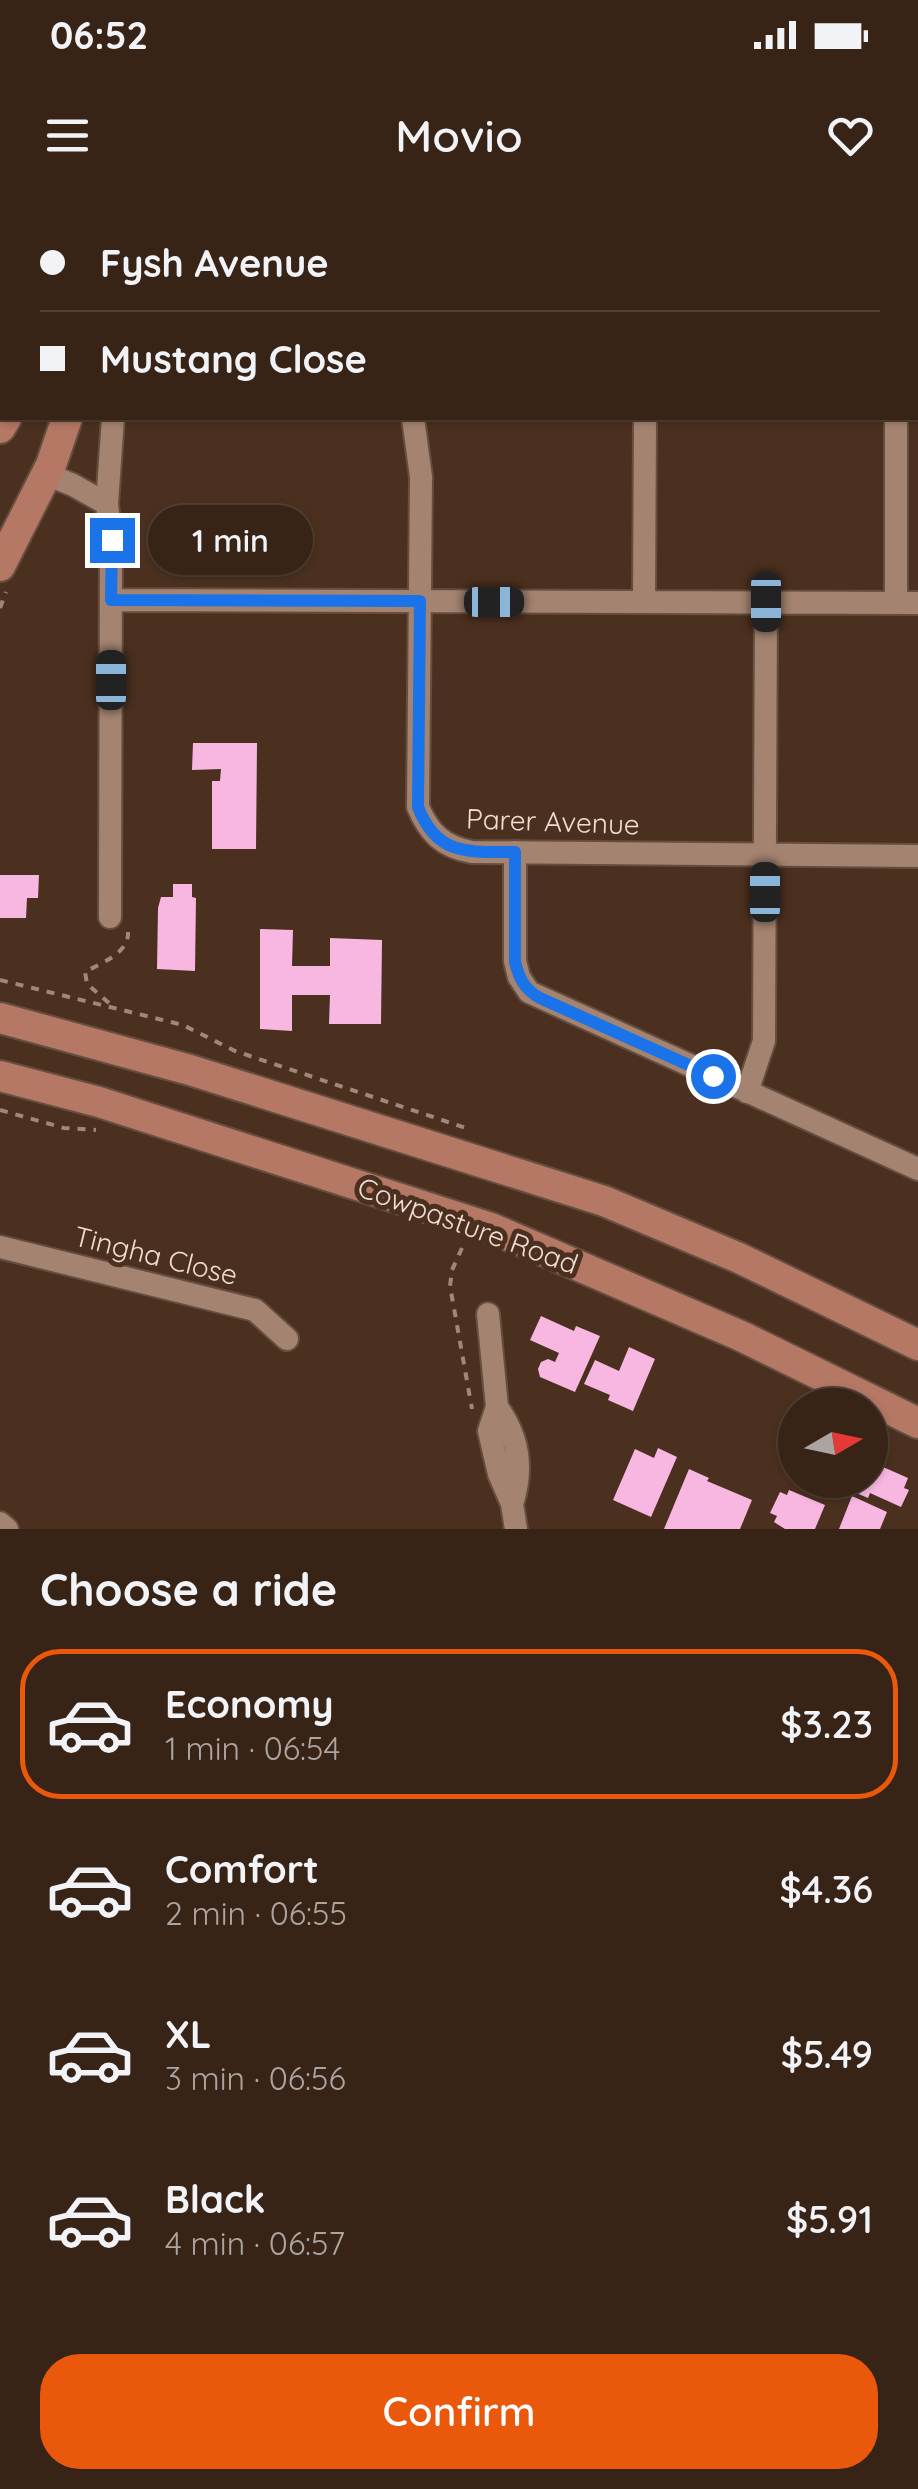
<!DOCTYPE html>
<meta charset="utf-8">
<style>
:root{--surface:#382417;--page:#433024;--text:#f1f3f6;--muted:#aba4a1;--line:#524136;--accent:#ea580c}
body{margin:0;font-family:Quicksand,sans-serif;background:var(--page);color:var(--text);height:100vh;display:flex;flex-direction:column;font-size:38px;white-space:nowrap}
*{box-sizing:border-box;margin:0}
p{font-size:32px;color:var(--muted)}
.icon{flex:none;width:55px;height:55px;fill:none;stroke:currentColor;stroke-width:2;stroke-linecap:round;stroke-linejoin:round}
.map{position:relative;height:1329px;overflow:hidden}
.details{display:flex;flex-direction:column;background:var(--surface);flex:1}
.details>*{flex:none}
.guide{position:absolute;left:0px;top:0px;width:920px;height:220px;box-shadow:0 2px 8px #0004,0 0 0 2px var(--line);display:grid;align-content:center;height:220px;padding:0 40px;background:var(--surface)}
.needle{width:65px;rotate:81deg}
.buttons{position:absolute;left:778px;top:1188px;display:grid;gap:20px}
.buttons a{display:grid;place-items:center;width:110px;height:110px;border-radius:50%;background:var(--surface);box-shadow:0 2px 8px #0004,0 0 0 2px var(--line);font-size:50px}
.end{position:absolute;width:45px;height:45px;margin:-22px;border:12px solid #1a73e8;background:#fff;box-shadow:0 0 0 5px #fff}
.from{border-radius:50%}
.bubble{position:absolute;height:70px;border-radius:35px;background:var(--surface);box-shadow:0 2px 8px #0004,0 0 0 2px var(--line);font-size:32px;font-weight:600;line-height:70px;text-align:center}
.car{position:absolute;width:30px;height:60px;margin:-30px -15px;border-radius:12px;box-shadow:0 0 8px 2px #0007;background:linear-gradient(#222 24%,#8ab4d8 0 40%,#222 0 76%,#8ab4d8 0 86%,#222 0)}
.guide b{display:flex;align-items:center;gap:35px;height:95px;font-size:38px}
.guide b+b{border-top:2px solid var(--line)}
.guide i{width:25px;height:25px;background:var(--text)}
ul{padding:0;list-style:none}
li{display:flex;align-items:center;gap:30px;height:150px;margin:0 20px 15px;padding:0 20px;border:5px solid transparent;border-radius:40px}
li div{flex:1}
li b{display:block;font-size:38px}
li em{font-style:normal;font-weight:600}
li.on{border-color:var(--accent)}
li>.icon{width:90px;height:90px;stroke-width:1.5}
h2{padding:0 40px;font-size:45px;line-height:120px}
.button{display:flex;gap:20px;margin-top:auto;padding:20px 40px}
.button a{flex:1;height:115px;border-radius:40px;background:var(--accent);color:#fff;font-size:40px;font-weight:600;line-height:115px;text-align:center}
.status{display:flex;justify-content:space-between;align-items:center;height:70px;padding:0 50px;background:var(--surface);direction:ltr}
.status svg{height:28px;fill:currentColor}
header{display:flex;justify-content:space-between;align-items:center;height:130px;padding:0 40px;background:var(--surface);font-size:45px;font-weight:600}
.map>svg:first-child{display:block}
.building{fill:#f7b7e1}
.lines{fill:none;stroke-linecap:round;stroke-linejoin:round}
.minor-casing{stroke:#654e40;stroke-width:26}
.major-casing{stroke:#654e40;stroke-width:34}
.path{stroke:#9f887b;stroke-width:4;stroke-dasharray:8 8;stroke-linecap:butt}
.minor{stroke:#a48370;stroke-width:22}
.major{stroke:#b47864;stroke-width:30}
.route{stroke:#1a73e8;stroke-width:12}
.labels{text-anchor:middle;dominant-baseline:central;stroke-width:10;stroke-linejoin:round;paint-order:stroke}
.street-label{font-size:28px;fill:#efddd3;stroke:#4b301f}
</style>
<div class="status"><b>06:52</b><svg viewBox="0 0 49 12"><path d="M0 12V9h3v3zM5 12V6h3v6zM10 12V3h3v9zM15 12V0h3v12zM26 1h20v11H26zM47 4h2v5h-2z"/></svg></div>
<header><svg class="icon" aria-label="menu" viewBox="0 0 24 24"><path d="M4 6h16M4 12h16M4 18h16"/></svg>Movio<svg class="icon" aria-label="heart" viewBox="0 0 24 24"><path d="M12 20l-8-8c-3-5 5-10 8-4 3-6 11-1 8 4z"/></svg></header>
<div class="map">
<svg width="918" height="1329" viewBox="0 0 918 1329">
<rect width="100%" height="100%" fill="#4b301f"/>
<path class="building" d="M193,543H257L256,649H212V581H220L221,569L192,570Z
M0,675H39L38,698H27L26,718H0Z
M173,684H192V697L196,698L195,771L157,769L158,708L161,697H173Z
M260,729L293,730L292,766H330V738L382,740L381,824H329L330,795H292V831L260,829Z
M541,1116L574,1131L576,1126L600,1136L575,1192L540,1177L538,1169L541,1162L548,1159L555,1162L559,1153L530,1140Z
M629,1147L655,1159L633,1211L608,1200L610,1195L584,1184L595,1160L619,1171Z
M658,1248L677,1257L651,1317L613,1300L635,1249L654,1258Z
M870,1248L878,1251L874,1263L908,1278L904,1288L909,1290L901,1307L870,1293L868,1298L854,1292L859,1280H870Z
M689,1269L709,1278L707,1281L752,1300L740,1329H664Z
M789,1290L825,1305L815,1329H785L774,1322L777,1316L770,1313L780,1292L787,1295Z
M852,1296L887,1312L880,1329H839Z"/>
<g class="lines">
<g class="minor-casing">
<path id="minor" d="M387,2V0
M646,2V0
M897,2V0
M413,218L421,277L418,607C429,633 443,647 472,652L918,656
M46,274L73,285L107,304
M111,400L918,403
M644,402L645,218
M896,403V218
M515,652V761L519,777L529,792L918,969
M110,717L111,340L107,304L113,218
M747,892L764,841L766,402
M0,1047L255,1110L287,1139
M488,1114L497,1207L489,1231L499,1274L512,1304L516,1329
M497,1207C519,1237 523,1270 512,1304
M0,1323L7,1329"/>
</g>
<g class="major-casing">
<path id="major" d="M97,2L98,0
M0,228L6,218
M0,366L51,265L67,218
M0,818L190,870L604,1001L739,1058L918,1145
M0,876L99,902L491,1028L741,1136L918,1223"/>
</g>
<path class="path" d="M0,408L6,392
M0,780L183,825L235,851L469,929
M109,803L87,784L85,772C103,762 129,753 128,732
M0,910L64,928L96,930
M462,1048L452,1070L450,1086L472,1209"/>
<use href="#minor" class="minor"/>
<use href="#major" class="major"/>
</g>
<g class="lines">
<path class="route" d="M112,340L111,400L420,401L418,607C437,656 468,652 515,652V762C519,778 524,789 540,798L713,876"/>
</g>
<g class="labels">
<g class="street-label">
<text transform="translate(553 621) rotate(2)">Parer Avenue</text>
<text transform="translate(468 1025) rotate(20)">Cowpasture Road</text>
<text transform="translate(156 1055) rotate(14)">Tingha Close</text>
</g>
</g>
</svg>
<div class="buttons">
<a><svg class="needle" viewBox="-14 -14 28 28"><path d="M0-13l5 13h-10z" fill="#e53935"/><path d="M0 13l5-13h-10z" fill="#aba4a1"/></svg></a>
</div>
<i class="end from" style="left:713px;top:876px"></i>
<i class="end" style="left:112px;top:340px"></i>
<div class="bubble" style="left:148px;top:305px;width:165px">1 min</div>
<i class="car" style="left:494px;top:402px;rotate:90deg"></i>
<i class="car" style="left:766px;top:402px;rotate:180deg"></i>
<i class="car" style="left:111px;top:480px;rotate:0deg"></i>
<i class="car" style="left:765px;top:692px;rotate:0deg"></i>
<div class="guide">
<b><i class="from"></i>Fysh Avenue</b>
<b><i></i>Mustang Close</b>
</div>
</div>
<section class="details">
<h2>Choose a ride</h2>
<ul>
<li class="on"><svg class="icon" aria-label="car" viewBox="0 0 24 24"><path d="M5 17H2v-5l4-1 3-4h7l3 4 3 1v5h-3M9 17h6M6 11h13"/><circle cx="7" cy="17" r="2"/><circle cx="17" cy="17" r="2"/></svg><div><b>Economy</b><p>1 min · 06:54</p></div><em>$3.23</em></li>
<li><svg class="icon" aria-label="car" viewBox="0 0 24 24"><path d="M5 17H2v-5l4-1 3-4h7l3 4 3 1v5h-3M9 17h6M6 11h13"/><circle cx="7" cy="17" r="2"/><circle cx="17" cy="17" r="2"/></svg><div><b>Comfort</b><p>2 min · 06:55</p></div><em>$4.36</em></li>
<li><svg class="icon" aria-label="car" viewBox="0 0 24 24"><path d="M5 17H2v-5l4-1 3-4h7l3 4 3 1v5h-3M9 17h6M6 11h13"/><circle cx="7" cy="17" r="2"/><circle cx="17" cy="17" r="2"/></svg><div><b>XL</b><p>3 min · 06:56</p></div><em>$5.49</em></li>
<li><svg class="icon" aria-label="car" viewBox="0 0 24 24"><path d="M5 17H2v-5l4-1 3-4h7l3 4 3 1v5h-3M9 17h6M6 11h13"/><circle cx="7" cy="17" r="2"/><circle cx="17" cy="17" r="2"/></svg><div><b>Black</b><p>4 min · 06:57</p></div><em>$5.91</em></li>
</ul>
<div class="button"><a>Confirm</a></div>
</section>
